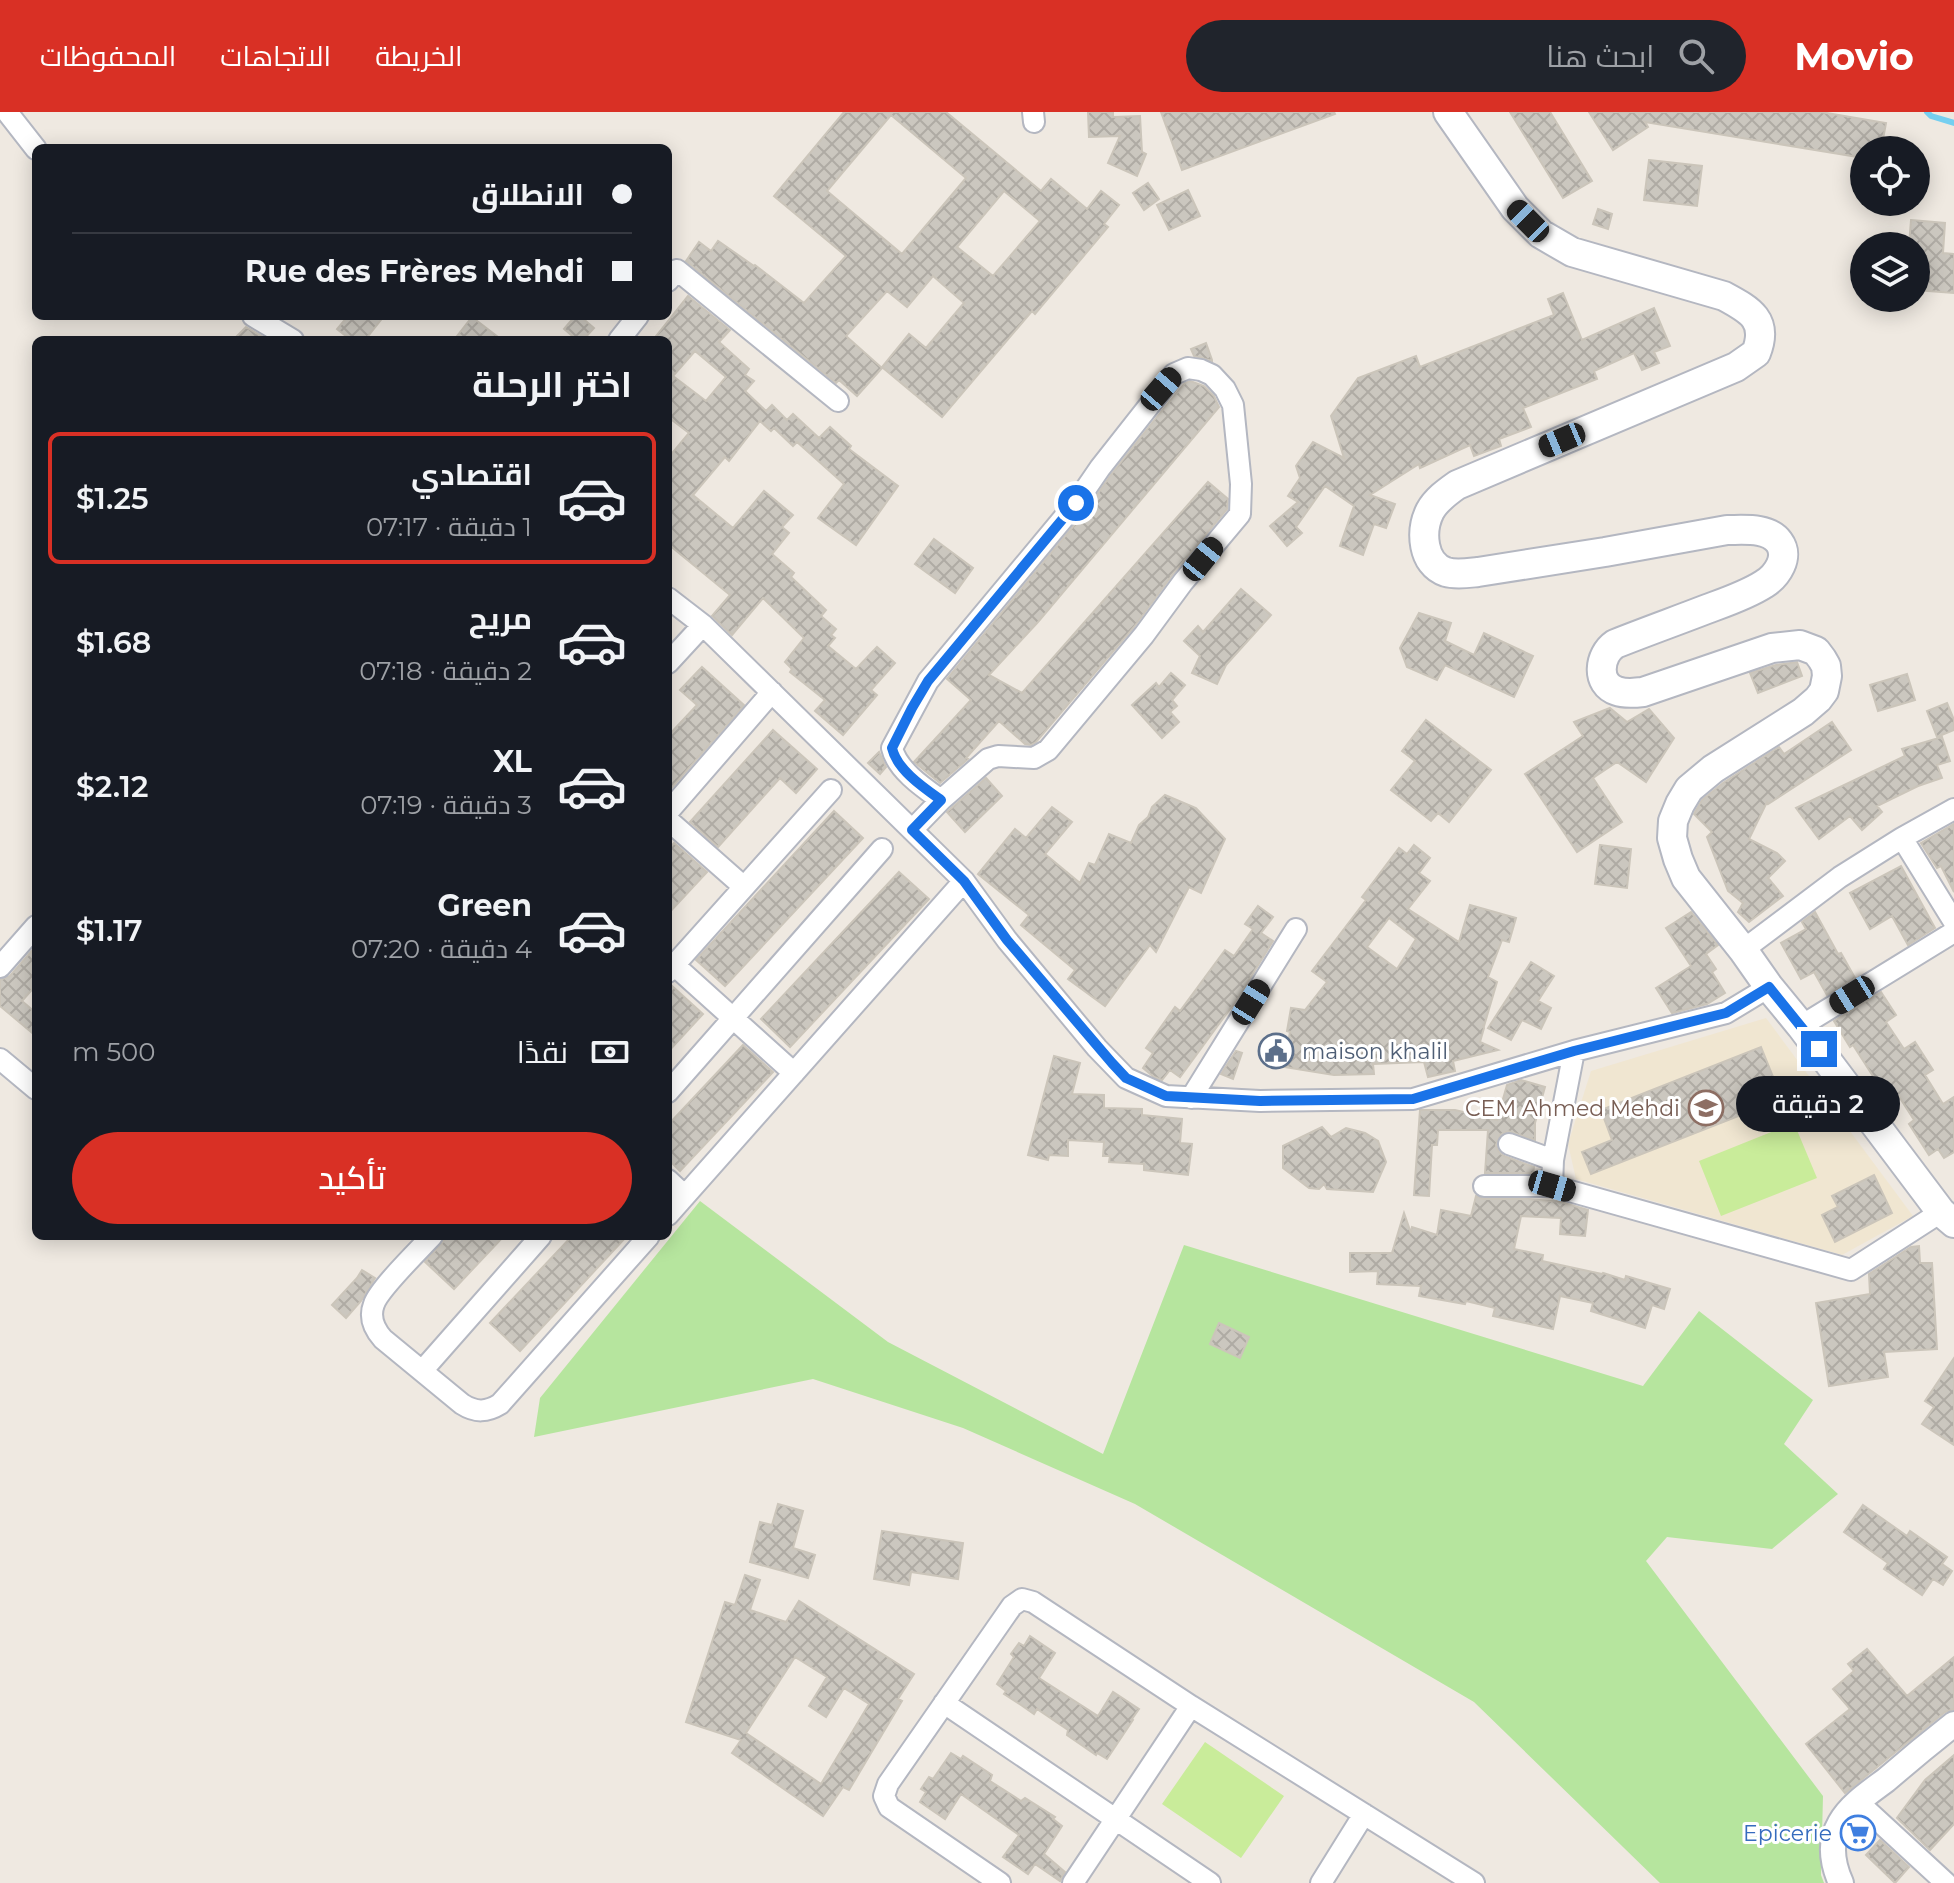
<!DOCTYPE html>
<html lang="ar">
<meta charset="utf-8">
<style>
:root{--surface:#171b24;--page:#20242c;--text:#f1f3f6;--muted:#9ea1a6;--line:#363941;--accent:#d93025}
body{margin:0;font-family:Montserrat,Cairo,sans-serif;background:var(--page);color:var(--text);direction:rtl;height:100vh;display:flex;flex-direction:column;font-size:30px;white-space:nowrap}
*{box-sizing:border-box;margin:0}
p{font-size:26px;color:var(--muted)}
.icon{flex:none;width:44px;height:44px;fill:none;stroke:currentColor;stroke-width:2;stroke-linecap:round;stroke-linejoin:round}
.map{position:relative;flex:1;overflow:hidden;direction:ltr}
.details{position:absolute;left:32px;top:224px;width:640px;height:904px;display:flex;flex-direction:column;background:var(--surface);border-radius:12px;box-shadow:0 4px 20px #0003;direction:rtl}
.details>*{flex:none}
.guide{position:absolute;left:32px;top:32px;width:640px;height:176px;border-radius:12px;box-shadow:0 4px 20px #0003;direction:rtl;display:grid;align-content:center;height:176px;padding:0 40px;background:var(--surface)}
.controls{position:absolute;left:1850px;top:24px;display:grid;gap:16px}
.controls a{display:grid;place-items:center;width:80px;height:80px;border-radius:50%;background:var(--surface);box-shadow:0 4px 20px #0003;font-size:40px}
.end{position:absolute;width:36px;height:36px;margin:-18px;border:10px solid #1a73e8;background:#fff;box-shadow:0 0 0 4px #fff}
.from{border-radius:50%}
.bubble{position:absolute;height:56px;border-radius:28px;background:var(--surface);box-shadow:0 4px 20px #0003;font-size:26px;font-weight:600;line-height:56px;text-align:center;direction:rtl}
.car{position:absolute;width:24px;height:48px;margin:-24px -12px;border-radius:10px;box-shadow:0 0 6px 2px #0007;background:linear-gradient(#222 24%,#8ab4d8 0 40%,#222 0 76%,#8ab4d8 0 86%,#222 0)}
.guide b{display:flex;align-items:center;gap:28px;height:76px;font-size:30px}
.guide b+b{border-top:2px solid var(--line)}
.guide i{width:20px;height:20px;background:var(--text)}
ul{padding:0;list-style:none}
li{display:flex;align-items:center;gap:24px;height:132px;margin:0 16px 12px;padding:0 24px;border:4px solid transparent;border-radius:12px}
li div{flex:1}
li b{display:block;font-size:30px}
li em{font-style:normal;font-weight:600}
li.current{border-color:var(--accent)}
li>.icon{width:72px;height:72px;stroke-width:1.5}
h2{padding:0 40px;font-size:36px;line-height:96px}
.pay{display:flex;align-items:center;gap:20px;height:88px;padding:0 40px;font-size:30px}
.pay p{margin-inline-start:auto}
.action{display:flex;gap:16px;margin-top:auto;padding:16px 40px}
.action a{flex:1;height:92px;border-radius:48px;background:var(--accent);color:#fff;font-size:32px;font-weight:600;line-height:92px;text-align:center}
header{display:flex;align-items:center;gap:48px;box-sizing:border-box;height:112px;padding:0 40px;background:var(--accent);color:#fff}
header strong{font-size:38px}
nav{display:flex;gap:44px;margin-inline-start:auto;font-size:28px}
.search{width:560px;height:72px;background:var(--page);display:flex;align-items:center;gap:20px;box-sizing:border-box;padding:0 28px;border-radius:44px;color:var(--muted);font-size:30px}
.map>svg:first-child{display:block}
.education{fill:#f0e6d1}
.grass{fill:#b6e59e}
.pitch{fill:#c9ec9a}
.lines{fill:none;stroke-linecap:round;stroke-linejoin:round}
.stream{stroke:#75cff0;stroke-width:6}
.building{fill:url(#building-cross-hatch);stroke:#cbc5ba;stroke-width:2;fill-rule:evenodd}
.minor-casing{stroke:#b4b7c1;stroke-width:24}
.tertiary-casing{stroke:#b4b7c1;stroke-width:28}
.secondary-casing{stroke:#b4b7c1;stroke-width:32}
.minor{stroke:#fff;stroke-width:20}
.tertiary{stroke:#fff;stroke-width:24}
.secondary{stroke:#fff;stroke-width:28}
.route{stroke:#1a73e8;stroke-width:10}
.labels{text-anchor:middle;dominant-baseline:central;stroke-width:6;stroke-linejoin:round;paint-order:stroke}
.service-label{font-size:22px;fill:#4e5e75;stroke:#fff;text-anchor:start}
.education-label{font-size:22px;fill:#785e54;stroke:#fff;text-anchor:end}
.shop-label{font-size:22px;fill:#366cbe;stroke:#fff;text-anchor:end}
</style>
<header>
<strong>Movio</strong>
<div class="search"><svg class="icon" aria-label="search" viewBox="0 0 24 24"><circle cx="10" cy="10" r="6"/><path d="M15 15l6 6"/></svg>ابحث هنا</div>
<nav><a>الخريطة</a><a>الاتجاهات</a><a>المحفوظات</a></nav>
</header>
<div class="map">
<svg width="1954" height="1771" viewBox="0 0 1954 1771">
<defs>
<pattern id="building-cross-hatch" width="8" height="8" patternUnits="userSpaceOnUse" patternTransform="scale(2)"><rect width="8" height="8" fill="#cbc7bf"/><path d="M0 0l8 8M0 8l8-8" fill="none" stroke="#afaba4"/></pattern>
</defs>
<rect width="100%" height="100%" fill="#efe9e1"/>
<path class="education" d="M1766,906L1913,1104L1842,1143L1576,1067L1568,1032L1591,959Z"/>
<path class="grass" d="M700,1089L888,1230L1103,1342L1184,1133L1643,1274L1699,1199L1813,1288L1784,1332L1838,1382L1772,1437L1667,1425L1646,1449L1823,1684L1821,1763L1824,1771H1660L1474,1590L1135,1392L963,1316L813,1267L534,1325L540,1286Z"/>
<path class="pitch" d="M1794,1011L1817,1066L1721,1104L1699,1049Z
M1205,1630L1284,1684L1241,1746L1162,1692Z"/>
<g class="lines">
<path class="stream" d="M1927,0L1931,4L1954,11"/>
</g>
<path class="building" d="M844,0H946L1041,79L1051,67L1087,97L1101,79L1119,93L1104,112L1108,115L1035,202L1032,199L942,305L882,255L909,222L926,236L964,191L933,164L907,195L887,179L846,224L882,256L857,284L839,268L836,271L686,149L699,130L711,139L718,129L754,154L755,153L804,191L846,144L774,84ZM891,3L966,66L902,142L827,79ZM1004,79L1040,109L993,164L957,135Z
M1088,0H1113V5L1140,4L1142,40L1146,42L1137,64L1108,51L1120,24L1089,25Z
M1161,0H1334L1335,2L1182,58Z
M1510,0H1550L1592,69L1563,86Z
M1589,0H1638L1639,2L1640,0H1821L1886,11L1881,38H1864V46L1645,10L1648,15L1613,38Z
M1649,48L1702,54L1697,94L1644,88Z
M1148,71L1159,87L1144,98L1133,81Z
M1188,78L1200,104L1169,118L1157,93Z
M1598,97L1612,102L1608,117L1593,112Z
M1911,108L1945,111L1943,141L1954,142V181L1916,178V134H1909Z
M1563,181L1582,228L1654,196L1670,234L1654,240L1659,251L1642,258L1634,241L1594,259L1597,267L1523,296L1531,315L1499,327L1501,334L1474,344L1470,333L1420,356L1419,352L1370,383L1395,392L1386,416L1374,412L1363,443L1340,434L1354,394L1325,374L1296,415L1302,421L1287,434L1270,414L1298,390L1288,384L1300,366L1296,354L1313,330L1344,346L1331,304L1358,266L1416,244L1420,255L1554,203L1548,187Z
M688,184L730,218L719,230L749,257L745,263L754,269L745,279L766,299L772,293L787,308L793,302L819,326L830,315L851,334L849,337L898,374L856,433L818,406L844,372L797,330L793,334L774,316L771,319L760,309L729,349L725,345L693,383L733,416L764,379L793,403L782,415L789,421L772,442L794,461L791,465L826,498L821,504L836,517L831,523L835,526L828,534L856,557L877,535L895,551L871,578L877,583L843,623L815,599L825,588L790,560L792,557L785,550L804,526L763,486L732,523L712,504L730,483L668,432V346L689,321L668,305V228H653ZM695,239L726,265L706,289L673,264Z
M348,204H384L365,228H351L337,217Z
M575,204H580L594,216L583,228H577L564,217Z
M472,205L502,228H454Z
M246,215L268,228H233Z
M1206,231L1212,248V249L1194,244L1191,237Z
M1190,269L1204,274L1214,284L1219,295L1038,510L989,563L1022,581L1208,370L1228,387L1227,397L1173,462L1134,515L1036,630L1031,633L1025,632L999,609L966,646L968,647L940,671L914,650L971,588L947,567L1086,399L1110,364L1152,311L1185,271Z
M934,427L973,456L955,481L915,452Z
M1241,477L1271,503L1226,553L1217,572L1192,561L1200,544L1184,529L1198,514L1203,520Z
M1419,501L1451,511L1445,529L1474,543L1484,521L1533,544L1514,585L1445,553L1437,568L1407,555L1400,536Z
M1797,550L1802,564L1758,581L1750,561L1776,553Z
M702,555L744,593L668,680V624L697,593L680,578Z
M1171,561L1185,573L1172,588L1177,594L1170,600L1179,610L1162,626L1132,593L1156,571L1159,575Z
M1907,562L1915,588L1878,599L1870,573Z
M1947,591L1954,608V618L1937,625L1927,599Z
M1610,596L1627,610L1649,597L1674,626L1646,670L1617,650L1593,666L1622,710L1577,740L1525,662L1583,624L1574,610Z
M1426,608L1491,658L1449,710L1438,701L1431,709L1391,678L1415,649L1402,639Z
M1832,610L1851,638L1768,692L1767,690L1749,727L1777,741L1785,749L1768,766L1783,784L1749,810L1738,800L1743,791L1728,779L1707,725L1712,720L1694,702L1695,700L1702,688L1723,671L1779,635L1784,642Z
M773,618L817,657L796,681L780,666L718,735L690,710Z
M1942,625L1950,649L1937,653L1942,666L1918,674L1877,694L1882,700L1862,718L1850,704L1819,727L1796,696L1905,644L1902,637Z
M879,640L886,655L880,662L868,651Z
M986,666L1002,684L965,720L947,700Z
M1165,683L1196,696L1225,727L1201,781L1189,775L1156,840L1150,833L1105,894L1068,867L1075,858L1021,813L1029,803L978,762L1015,717L1026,726L1052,695L1072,710L1045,742L1080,771L1089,751L1095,753L1109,722L1131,731L1139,713L1148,705L1152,695Z
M834,699L863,726L725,874L696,848Z
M1954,712V780L1941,754L1937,756L1921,731Z
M674,731L707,760L668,802V738Z
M1414,733L1430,746L1419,761L1430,769L1408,797L1459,830L1470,793L1516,806L1509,830L1502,828L1488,865L1497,870L1484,914L1483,913L1484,916L1480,930L1498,938L1453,949L1455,959L1428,965L1424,950L1373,952L1374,962L1334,963L1284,955L1290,920L1287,919L1291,896L1305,898L1327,870L1312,859L1366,788L1362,785L1399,736L1407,742ZM1389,806L1416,827L1397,857L1367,835Z
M1600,733L1631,737L1627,776L1595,772Z
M1901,754L1935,816L1908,833L1892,804L1870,817L1850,781Z
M899,760L929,787L790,935L761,907Z
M1258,794L1273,805L1261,821L1273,829L1238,886L1180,965L1170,958L1162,968L1154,965L1143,956L1153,941L1146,936L1175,895L1180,899L1225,838L1234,844L1253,817L1245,812Z
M1691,800L1718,833L1706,842L1716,857L1712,860L1725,881L1707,892L1672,901L1656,876L1691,854L1666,816Z
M1815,800L1838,842L1841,841L1855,866L1827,883L1814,860L1801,867L1781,831L1806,817L1802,810Z
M36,834V873L22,889L36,901V924L0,894V868L10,864Z
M1531,850L1554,864L1538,889L1551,896L1541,917L1522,908L1511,928L1488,916Z
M668,873H671L703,902L668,940Z
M1881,880L1896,903L1886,910L1904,937L1915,930L1933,958L1925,963L1943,992L1954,985V1040L1944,1046L1938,1037L1929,1043L1909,1012L1914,1008L1898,983L1889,989L1853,933L1850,935L1834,909Z
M743,933L773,960L680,1059L668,1047V1013Z
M1761,935L1782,987L1591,1062L1582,1040L1612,1028L1601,998Z
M1236,939L1242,941L1233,967L1221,962Z
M1054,944L1080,951L1072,982L1104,983V996L1142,997V1003L1182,1007L1180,1031L1192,1032L1188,1063L1144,1058V1052L1109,1050L1110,1044H1103L1104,1030L1068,1028V1044L1049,1043L1048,1048L1028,1043Z
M1521,968L1545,975L1535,1011V1028L1508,1019L1500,1023L1496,1033L1499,1040L1504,1044L1534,1055L1533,1061H1485L1488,1018H1438L1437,1033H1432L1429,1084L1414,1083L1420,998H1455L1497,1008L1507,973Z
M1322,1015L1331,1025L1346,1016L1365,1021L1378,1029L1386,1050L1373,1080L1327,1077L1324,1072L1319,1077L1309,1076L1283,1056V1034Z
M1874,1063L1892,1101L1835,1130L1822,1103L1838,1095L1832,1084Z
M1476,1084L1484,1087H1529L1561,1090L1588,1098L1585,1124L1560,1122L1561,1106L1521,1104L1514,1137L1543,1143L1542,1149L1602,1162L1603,1161L1625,1168L1626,1164L1670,1177L1664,1197L1652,1193L1645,1216L1591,1199L1593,1191L1560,1184L1553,1217L1493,1204L1495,1196L1466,1189L1465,1192L1419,1184L1421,1174L1377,1172L1378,1159L1350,1160V1141H1392L1404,1101L1411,1121L1412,1115L1437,1123L1441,1098L1471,1104Z
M448,1124H504L454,1177L425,1150Z
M572,1124H627L520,1239L490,1211Z
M1919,1134L1920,1151H1932L1937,1237L1884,1240L1888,1265L1829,1274L1816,1191L1870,1182L1869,1162L1911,1135Z
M362,1158L375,1166L361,1189L346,1206L332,1193L357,1166Z
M1219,1211L1249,1225L1240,1246L1210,1232Z
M1954,1246V1333L1922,1312L1934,1295L1925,1289Z
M778,1392L803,1399L793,1436L815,1443L808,1466L750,1450L760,1410L772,1413Z
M1863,1393L1907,1424L1910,1419L1947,1445L1942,1452L1952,1459L1943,1473L1933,1467L1922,1483L1884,1457L1888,1451L1844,1420Z
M882,1419L963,1431L958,1467L911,1460L909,1473L874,1467Z
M745,1463L760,1468L750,1498L786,1510L799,1489L914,1562L898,1587L902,1589L849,1678L843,1675L823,1704L732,1641L741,1628L686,1610L725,1490L735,1493ZM795,1545L827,1565L809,1594L826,1605L844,1576L869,1592L821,1672L746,1621Z
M1030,1524L1055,1541L1039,1566L1098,1604L1113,1580L1139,1597L1132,1607L1133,1608L1107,1647L1097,1641L1096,1643L1067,1623L1068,1618L1037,1597L1034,1602L1021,1593L1004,1582L1006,1579L997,1572L1014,1545L1011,1542L1019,1531L1024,1534Z
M1867,1537L1907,1584L1954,1545V1597L1945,1600L1845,1681L1806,1632L1850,1597L1833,1577L1854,1559L1848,1552Z
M951,1641L961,1647L963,1644L980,1655L992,1663L990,1669L1021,1689L1025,1686L1055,1705L1053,1707L1062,1714L1044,1742L1065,1760L1060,1769L1035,1752L1028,1762L1003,1745L1019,1723L961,1682L945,1707L920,1690L926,1680L921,1677L929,1665L933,1667Z
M1954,1643V1712L1930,1738L1897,1706L1925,1668Z
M1880,1728L1909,1755L1895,1771L1866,1743Z"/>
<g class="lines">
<g class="minor-casing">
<path id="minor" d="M7,0L36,37
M1033,0L1034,10
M668,169L677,158L838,289
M253,204L293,228
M619,228L638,204
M668,486L703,513L964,769L1007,828L1097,936L1126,966L1166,984L1260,989L1413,987L1574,939L1726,901L1769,875
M668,551L703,513
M668,700L772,580
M668,708L744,775
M912,718L941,688L988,647L998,644L1034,646L1048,638L1144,523L1183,470L1240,402L1241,372L1233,293L1225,277L1212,263L1201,258L1188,256L1174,262L1100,356L1076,391L928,569L892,636C897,658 924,676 941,688
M1902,726L1954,810
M1743,838L1840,765L1902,726L1954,697
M674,853L794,961
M0,855L36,814
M668,860L831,678
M1801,914L1954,820
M0,947L36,977
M668,980L882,737
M1191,986L1296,817
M1509,1032L1553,1048
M668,1068L685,1084
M1484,1074H1552L1851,1158L1941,1100
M1552,1074L1553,1048L1574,939
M668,1103L964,769
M432,1124C419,1138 379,1177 374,1192C369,1205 374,1217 383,1227L462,1292C476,1301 487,1300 500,1292L649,1124
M422,1259L541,1124
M944,1591L1210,1771
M1858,1690L1946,1771
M1000,1771L889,1695L884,1684L888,1672L1005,1504L1012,1494L1022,1487L1033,1490L1191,1594L1474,1771
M1073,1771L1191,1594
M1321,1771L1364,1702"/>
</g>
<g class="tertiary-casing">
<path id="tertiary" d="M1841,1771C1832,1751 1829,1730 1840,1711C1850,1693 1870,1680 1886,1668C1908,1649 1931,1630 1954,1612"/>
</g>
<g class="secondary-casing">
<path id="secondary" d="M1448,0L1515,96L1541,122L1572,140L1724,184C1750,198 1769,208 1756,241L1736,255L1457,373C1447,380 1436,388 1430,399C1420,419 1422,452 1446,460C1456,463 1468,461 1478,460L1605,440L1727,418C1744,418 1768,415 1779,430C1790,445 1777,464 1764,472C1747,483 1726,490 1707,497C1676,509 1645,520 1615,532C1599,543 1595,572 1617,579C1625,582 1635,581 1643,580L1772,536L1800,533L1816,539L1822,547L1826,554L1827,564L1824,579L1818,587L1803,600L1713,657L1689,677L1680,692L1673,709L1672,726L1678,747L1686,766L1743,838L1769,875L1801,914L1941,1100L1954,1111"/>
</g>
<use href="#minor" class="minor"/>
<use href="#tertiary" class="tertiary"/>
<use href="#secondary" class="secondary"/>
</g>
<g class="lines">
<path class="route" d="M1076,391L928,569L912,596L892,636C897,658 924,676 941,688L912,718L964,769L1007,828L1112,951L1126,966L1166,984L1260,989L1413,987L1574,939L1726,901L1769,875L1819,937"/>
</g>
<defs>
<g id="civic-ring" transform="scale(1.8)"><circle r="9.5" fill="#fff" stroke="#5c6f8a" stroke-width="1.5"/><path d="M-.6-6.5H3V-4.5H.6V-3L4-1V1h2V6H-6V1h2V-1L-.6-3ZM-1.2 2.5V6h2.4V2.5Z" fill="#5c6f8a"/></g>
<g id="school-ring" transform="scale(1.8)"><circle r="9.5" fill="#fff" stroke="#8d6e63" stroke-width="1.5"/><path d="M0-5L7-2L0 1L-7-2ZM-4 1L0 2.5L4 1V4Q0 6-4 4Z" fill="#8d6e63"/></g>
<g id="supermarket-ring" transform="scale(1.8)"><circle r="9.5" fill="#fff" stroke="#3f7fe0" stroke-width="1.5"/><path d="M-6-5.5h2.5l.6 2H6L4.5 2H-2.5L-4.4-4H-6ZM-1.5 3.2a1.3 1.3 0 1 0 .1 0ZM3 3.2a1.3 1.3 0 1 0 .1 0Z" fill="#3f7fe0"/></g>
</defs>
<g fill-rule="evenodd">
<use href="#civic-ring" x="1276" y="939"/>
<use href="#school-ring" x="1706" y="996"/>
<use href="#supermarket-ring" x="1858" y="1721"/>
</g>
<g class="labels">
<g class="service-label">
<text x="1302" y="939">maison khalil</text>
</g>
<g class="education-label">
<text x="1680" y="996">CEM Ahmed Mehdi</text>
</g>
<g class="shop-label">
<text x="1832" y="1721">Epicerie</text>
</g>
</g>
</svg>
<div class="controls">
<a><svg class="icon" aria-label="locate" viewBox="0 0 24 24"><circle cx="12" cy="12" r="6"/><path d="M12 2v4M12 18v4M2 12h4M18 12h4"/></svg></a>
<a><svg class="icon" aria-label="layers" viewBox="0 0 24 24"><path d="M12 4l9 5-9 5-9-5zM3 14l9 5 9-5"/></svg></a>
</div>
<i class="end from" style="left:1076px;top:391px"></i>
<i class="end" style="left:1819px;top:937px"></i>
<div class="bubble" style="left:1736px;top:964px;width:164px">2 دقيقة</div>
<i class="car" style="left:1528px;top:109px;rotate:315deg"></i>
<i class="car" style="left:1161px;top:277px;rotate:41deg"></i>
<i class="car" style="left:1562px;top:328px;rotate:247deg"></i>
<i class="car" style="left:1203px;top:447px;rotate:39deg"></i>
<i class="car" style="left:1852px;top:883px;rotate:238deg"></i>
<i class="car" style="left:1251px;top:890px;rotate:32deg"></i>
<i class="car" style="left:1552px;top:1074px;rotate:106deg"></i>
<div class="guide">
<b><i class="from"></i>الانطلاق</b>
<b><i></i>Rue des Frères Mehdi</b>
</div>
<section class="details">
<h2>اختر الرحلة</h2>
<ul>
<li class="current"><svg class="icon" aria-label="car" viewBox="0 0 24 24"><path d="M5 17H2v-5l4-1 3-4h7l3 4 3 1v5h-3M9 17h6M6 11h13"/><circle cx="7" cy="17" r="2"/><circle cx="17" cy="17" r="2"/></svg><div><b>اقتصادي</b><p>1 دقيقة · 07:17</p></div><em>$1.25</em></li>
<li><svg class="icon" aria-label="car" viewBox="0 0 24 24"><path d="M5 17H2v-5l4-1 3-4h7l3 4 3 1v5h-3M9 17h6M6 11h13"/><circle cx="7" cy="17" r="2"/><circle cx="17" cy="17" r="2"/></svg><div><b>مريح</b><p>2 دقيقة · 07:18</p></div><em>$1.68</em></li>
<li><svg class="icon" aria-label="car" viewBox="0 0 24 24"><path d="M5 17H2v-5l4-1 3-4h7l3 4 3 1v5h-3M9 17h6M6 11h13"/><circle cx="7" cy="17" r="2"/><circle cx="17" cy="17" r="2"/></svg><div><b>XL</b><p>3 دقيقة · 07:19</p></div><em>$2.12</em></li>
<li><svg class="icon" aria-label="car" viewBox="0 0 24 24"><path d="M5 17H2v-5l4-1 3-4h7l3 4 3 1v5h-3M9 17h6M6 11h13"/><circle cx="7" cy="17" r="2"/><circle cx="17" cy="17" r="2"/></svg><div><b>Green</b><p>4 دقيقة · 07:20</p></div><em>$1.17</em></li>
</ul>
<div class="pay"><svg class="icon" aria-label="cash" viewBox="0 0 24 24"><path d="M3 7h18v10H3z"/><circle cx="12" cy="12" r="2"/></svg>نقدًا<p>500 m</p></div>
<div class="action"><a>تأكيد</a></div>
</section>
</div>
